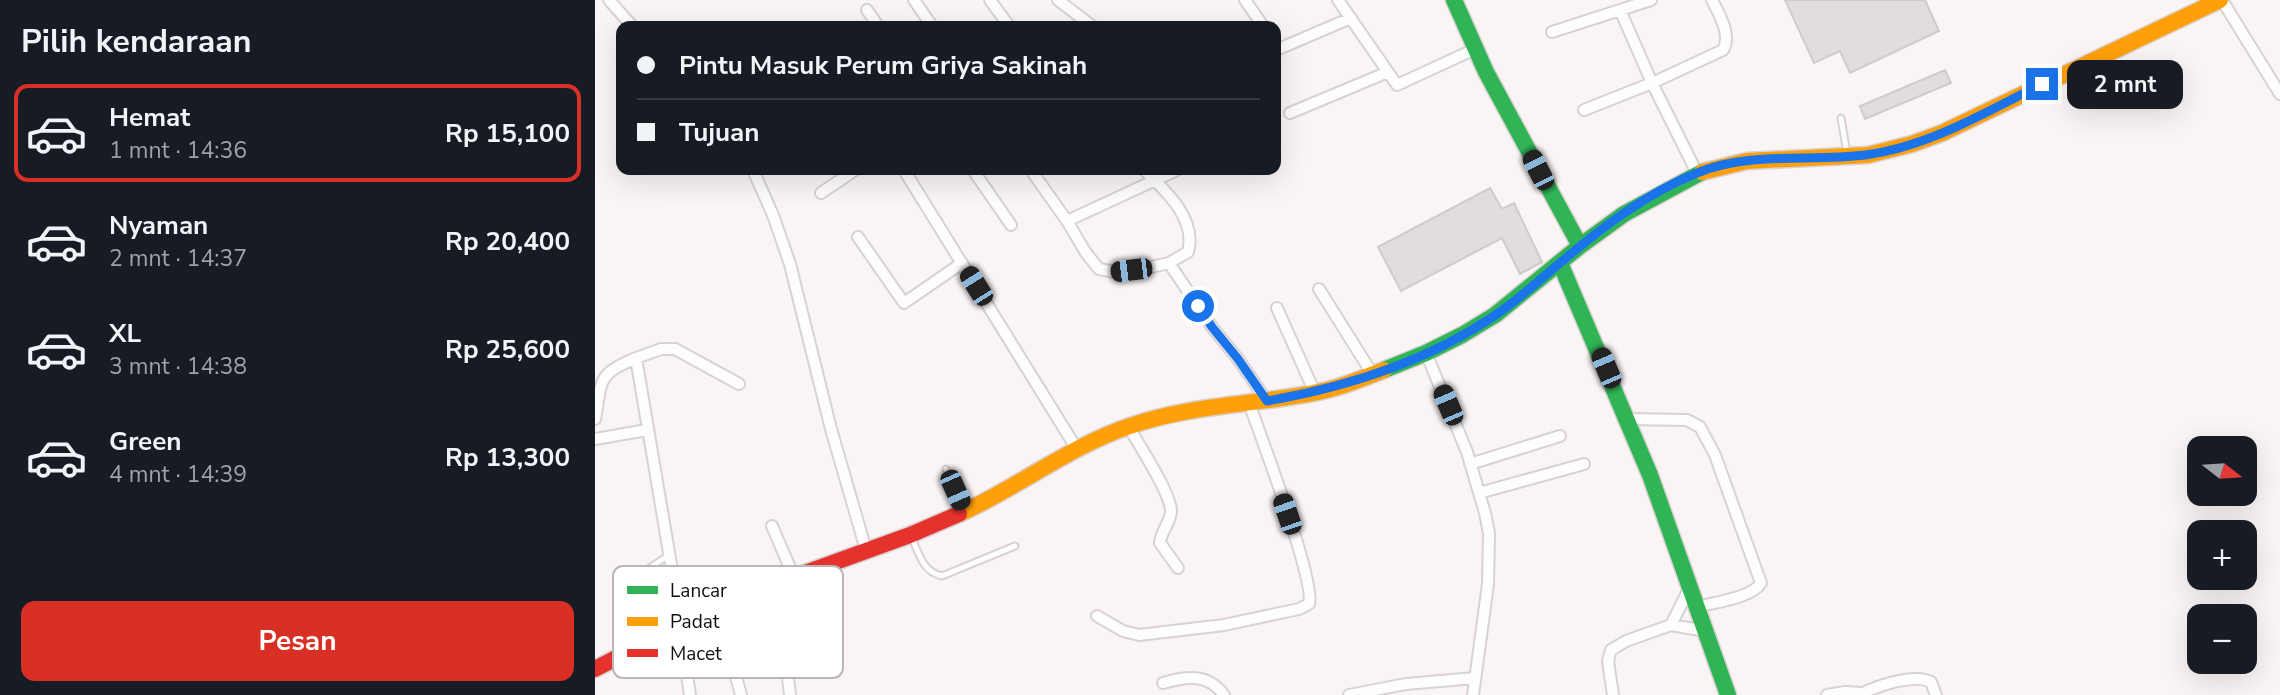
<!DOCTYPE html>
<html lang="id">
<meta charset="utf-8">
<style>
:root{--surface:#171b24;--page:#20242c;--text:#f1f3f6;--muted:#9ea1a6;--line:#363941;--accent:#d93025}
body{margin:0;font-family:"Nunito Sans",sans-serif;background:var(--page);color:var(--text);height:100vh;display:flex;flex-direction:column;font-size:26px;white-space:nowrap}
*{box-sizing:border-box;margin:0}
p{font-size:23px;color:var(--muted)}
.icon{flex:none;width:38px;height:38px;fill:none;stroke:currentColor;stroke-width:2;stroke-linecap:round;stroke-linejoin:round}
.map{position:relative;flex:1;overflow:hidden}
.sheet{display:flex;flex-direction:column;background:var(--surface);width:595px}
.sheet>*{flex:none}
.top-card{position:absolute;left:21px;top:21px;width:665px;height:154px;border-radius:14px;box-shadow:0 7px 28px #0002;display:grid;align-content:center;height:154px;padding:0 21px;background:var(--surface)}
.needle{width:46px;rotate:107deg}
.fabs{position:absolute;left:1592px;top:436px;display:grid;gap:14px}
.fabs a{display:grid;place-items:center;width:70px;height:70px;border-radius:14px;background:var(--surface);box-shadow:0 7px 28px #0002;font-size:35px}
.end{position:absolute;width:32px;height:32px;margin:-16px;border:9px solid #1a73e8;background:#fff;box-shadow:0 0 0 4px #fff}
.from{border-radius:50%}
.bubble{position:absolute;height:49px;border-radius:14px;background:var(--surface);box-shadow:0 7px 28px #0002;font-size:23px;font-weight:700;line-height:49px;text-align:center}
.car{position:absolute;width:21px;height:42px;margin:-21px -10px;border-radius:9px;box-shadow:0 0 5px 2px #0007;background:linear-gradient(#222 24%,#8ab4d8 0 40%,#222 0 76%,#8ab4d8 0 86%,#222 0)}
.top-card b{display:flex;align-items:center;gap:24px;height:66px;font-size:26px}
.top-card b+b{border-top:2px solid var(--line)}
.top-card i{width:18px;height:18px;background:var(--text)}
ul{padding:0;list-style:none}
li{display:flex;align-items:center;gap:21px;height:98px;margin:0 14px 10px;padding:0 7px;border:4px solid transparent;border-radius:14px}
li div{flex:1}
li b{display:block;font-size:26px}
li em{font-style:normal;font-weight:700}
li.current{border-color:var(--accent)}
li>.icon{width:63px;height:63px;stroke-width:1.5}
h2{padding:0 21px;font-size:32px;line-height:84px}
.button{display:flex;gap:14px;margin-top:auto;padding:14px 21px}
.button a{flex:1;height:80px;border-radius:14px;background:var(--accent);color:#fff;font-size:28px;font-weight:700;line-height:80px;text-align:center}
main{display:flex;flex:1;min-height:0}
.map>svg:first-child{display:block}
.building{fill:#e2dcdc;stroke:#d0cbca;stroke-width:2}
.lines{fill:none;stroke-linecap:round;stroke-linejoin:round}
.lane-casing{stroke:#d8d2d2;stroke-width:9}
.street-casing{stroke:#d8d2d2;stroke-width:14}
.fast-casing{stroke:#d8d2d2;stroke-width:19}
.slow-casing{stroke:#d8d2d2;stroke-width:19}
.jam-casing{stroke:#d8d2d2;stroke-width:19}
.lane{stroke:#fefdfe;stroke-width:5}
.street{stroke:#fefdfe;stroke-width:10}
.fast{stroke:#30b455;stroke-width:16}
.slow{stroke:#ff9f0a;stroke-width:16}
.jam{stroke:#e5322d;stroke-width:16}
.route{stroke:#1a73e8;stroke-width:9}
.key{fill:#fff;stroke:#b8b6b7;stroke-width:2}
.key-label{font-size:19px;fill:#120d0e}
</style>
<main>
<section class="sheet">
<h2>Pilih kendaraan</h2>
<ul>
<li class="current"><svg class="icon" aria-label="car" viewBox="0 0 24 24"><path d="M5 17H2v-5l4-1 3-4h7l3 4 3 1v5h-3M9 17h6M6 11h13"/><circle cx="7" cy="17" r="2"/><circle cx="17" cy="17" r="2"/></svg><div><b>Hemat</b><p>1 mnt · 14:36</p></div><em>Rp 15,100</em></li>
<li><svg class="icon" aria-label="car" viewBox="0 0 24 24"><path d="M5 17H2v-5l4-1 3-4h7l3 4 3 1v5h-3M9 17h6M6 11h13"/><circle cx="7" cy="17" r="2"/><circle cx="17" cy="17" r="2"/></svg><div><b>Nyaman</b><p>2 mnt · 14:37</p></div><em>Rp 20,400</em></li>
<li><svg class="icon" aria-label="car" viewBox="0 0 24 24"><path d="M5 17H2v-5l4-1 3-4h7l3 4 3 1v5h-3M9 17h6M6 11h13"/><circle cx="7" cy="17" r="2"/><circle cx="17" cy="17" r="2"/></svg><div><b>XL</b><p>3 mnt · 14:38</p></div><em>Rp 25,600</em></li>
<li><svg class="icon" aria-label="car" viewBox="0 0 24 24"><path d="M5 17H2v-5l4-1 3-4h7l3 4 3 1v5h-3M9 17h6M6 11h13"/><circle cx="7" cy="17" r="2"/><circle cx="17" cy="17" r="2"/></svg><div><b>Green</b><p>4 mnt · 14:39</p></div><em>Rp 13,300</em></li>
</ul>
<div class="button"><a>Pesan</a></div>
</section>
<div class="map">
<svg width="1685" height="695" viewBox="0 0 1685 695">
<rect width="100%" height="100%" fill="#fbf4f5"/>
<path class="building" d="M1190,0H1330L1344,31L1255,73L1245,51L1219,63Z
M1350,70L1356,83L1270,119L1265,106Z
M895,188L907,209L919,203L947,262L925,274L907,238L806,291L783,247Z"/>
<g class="lines">
<g class="lane-casing">
<path id="lane" d="M1246,118L1252,153
M351,469L368,508
M317,538C324,554 328,572 347,576L420,546
M49,640L41,602L42,594L53,569L74,555"/>
</g>
<g class="street-casing">
<path id="street" d="M14,0L37,26
M319,0L337,26
M395,0L414,26
M463,0L497,26
M650,0L668,26
M743,0L802,85L880,49
M1627,0L1685,94
M272,10L283,26
M1025,10L1057,83L1102,173
M957,32L1056,0
M681,50L756,18
M989,110L1057,83L1128,50C1137,35 1124,14 1117,0
M695,113L793,72
M158,170L178,215L195,264L236,429L271,550
M309,170L483,451
M378,170L416,225
M436,170L472,221L491,253L504,269L520,272L552,268L574,263L593,252C602,219 571,191 549,170
M226,193L260,170
M472,221L582,170
M263,237L309,303L367,263
M574,263L617,327L643,359L672,401
M724,289L778,375
M682,308L720,393
M831,353L872,452L890,513L894,533L893,584L878,695
M0,419C7,380 2,374 41,358
M1032,419L1092,420L1105,427L1120,455L1166,583C1157,598 1120,602 1103,607
M533,426C543,443 577,495 576,512C575,523 566,531 565,543L583,568
M0,439L52,430
M875,464L965,436
M884,493L989,464
M177,526L199,577
M182,585L195,695
M124,612L146,695
M502,616L528,631L544,635L629,625L704,609L714,604C721,582 665,434 654,403
M106,620L117,669
M1076,625L1111,631
M92,626L79,582L41,358L66,349H80L144,384
M85,628L95,695
M568,683C591,676 613,673 629,695
M754,695L811,684L880,678
M1018,695L1013,661L1016,650L1031,641L1076,625L1095,587
M1232,695L1250,692L1267,693
M1264,695C1281,686 1319,673 1336,682L1341,695"/>
</g>
<g class="fast-casing">
<path id="fast" d="M859,0L891,72L985,246
M965,263L1055,475L1133,695
M789,370L831,353L867,335L900,315L985,246L1029,214L1107,172"/>
</g>
<g class="slow-casing">
<path id="slow" d="M1107,172L1152,161L1273,155L1317,144L1347,133L1625,0
M364,514C422,488 475,446 535,426C594,405 657,405 718,393C742,389 766,379 789,370"/>
</g>
<g class="jam-casing">
<path id="jam" d="M0,669L50,643L106,620L199,577L315,535L364,514"/>
</g>
<use href="#lane" class="lane"/>
<use href="#street" class="street"/>
<use href="#fast" class="fast"/>
<use href="#slow" class="slow"/>
<use href="#jam" class="jam"/>
</g>
<g class="lines">
<path class="route" d="M603,306L617,327L643,359L672,401C752,387 831,362 899,316C922,301 943,281 965,263C1006,228 1052,193 1102,173C1155,151 1215,162 1270,155C1333,147 1391,112 1447,84"/>
</g>
<rect x="18" y="566" width="230" height="112" rx="10" class="key"/>
<rect x="32" y="586" width="31" height="8" fill="#30b455"/>
<rect x="32" y="617" width="31" height="9" fill="#ff9f0a"/>
<rect x="32" y="649" width="31" height="8" fill="#e5322d"/>
<g class="key-label">
<text x="75" y="597">Lancar</text>
<text x="75" y="628">Padat</text>
<text x="75" y="660">Macet</text>
</g>
</svg>
<div class="fabs">
<a><svg class="needle" viewBox="-14 -14 28 28"><path d="M0-13l5 13h-10z" fill="#e53935"/><path d="M0 13l5-13h-10z" fill="#9ea1a6"/></svg></a>
<a>+</a>
<a>−</a>
</div>
<i class="end from" style="left:603px;top:306px"></i>
<i class="end" style="left:1447px;top:84px"></i>
<div class="bubble" style="left:1472px;top:60px;width:116px">2 mnt</div>
<i class="car" style="left:943px;top:170px;rotate:333deg"></i>
<i class="car" style="left:536px;top:270px;rotate:263deg"></i>
<i class="car" style="left:381px;top:286px;rotate:328deg"></i>
<i class="car" style="left:1011px;top:368px;rotate:337deg"></i>
<i class="car" style="left:853px;top:405px;rotate:337deg"></i>
<i class="car" style="left:360px;top:490px;rotate:156deg"></i>
<i class="car" style="left:692px;top:514px;rotate:341deg"></i>
<div class="top-card">
<b><i class="from"></i>Pintu Masuk Perum Griya Sakinah</b>
<b><i></i>Tujuan</b>
</div>
</div>
</main>
